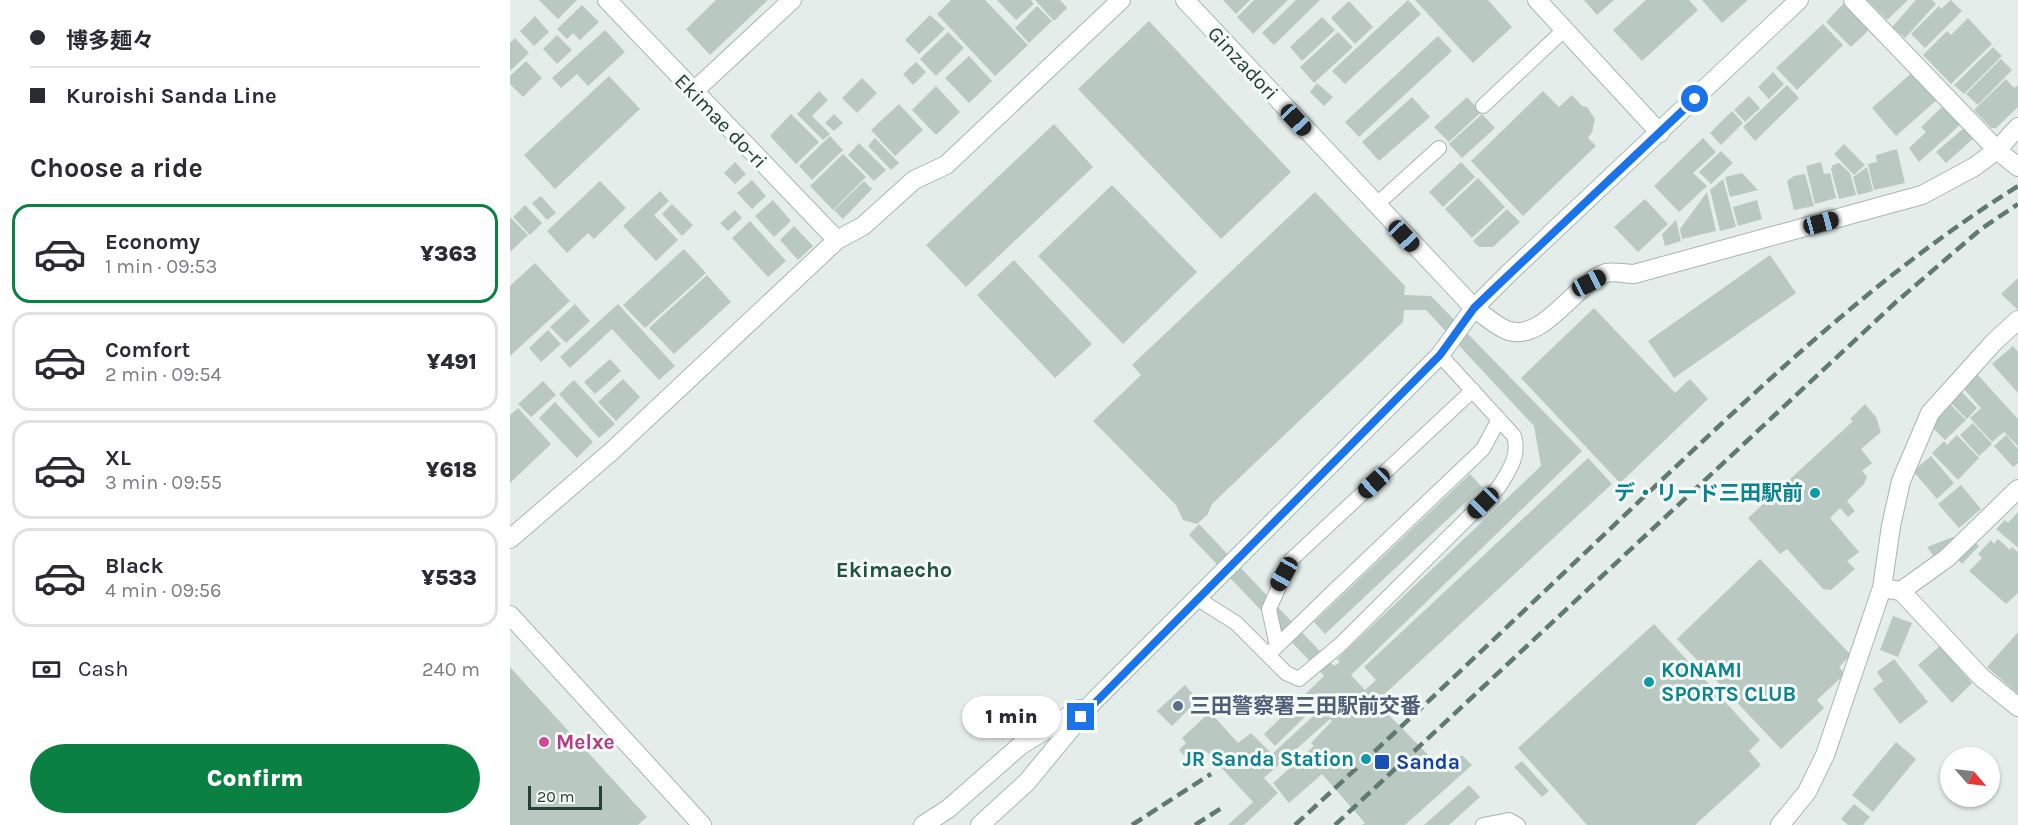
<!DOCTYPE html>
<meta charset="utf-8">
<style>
:root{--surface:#fff;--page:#f2f2f3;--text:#2b2b33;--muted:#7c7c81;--line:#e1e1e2;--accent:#0b8043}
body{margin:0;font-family:Karla,"Noto Sans JP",sans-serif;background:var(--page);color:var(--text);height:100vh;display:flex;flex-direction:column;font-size:22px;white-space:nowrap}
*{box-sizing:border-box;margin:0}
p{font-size:20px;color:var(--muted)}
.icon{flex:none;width:33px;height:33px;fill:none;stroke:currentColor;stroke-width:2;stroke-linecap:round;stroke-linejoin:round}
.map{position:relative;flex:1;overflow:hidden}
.side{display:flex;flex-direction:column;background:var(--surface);width:510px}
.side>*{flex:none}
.top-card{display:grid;align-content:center;height:132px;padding:0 30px;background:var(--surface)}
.needle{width:39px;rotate:118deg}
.fabs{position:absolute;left:1430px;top:747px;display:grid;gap:12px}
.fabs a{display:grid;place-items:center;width:60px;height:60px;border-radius:50%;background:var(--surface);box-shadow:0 2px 4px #0004;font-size:30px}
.scale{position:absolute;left:18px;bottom:15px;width:74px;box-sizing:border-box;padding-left:6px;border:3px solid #243f38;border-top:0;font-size:16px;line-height:21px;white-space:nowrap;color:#243f38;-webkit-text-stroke:4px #f5faf7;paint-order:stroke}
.end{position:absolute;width:27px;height:27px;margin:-14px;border:8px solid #1a73e8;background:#fff;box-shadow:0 0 0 3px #fff}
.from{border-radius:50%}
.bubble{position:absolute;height:42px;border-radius:21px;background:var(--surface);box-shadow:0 2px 4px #0004;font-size:20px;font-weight:800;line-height:42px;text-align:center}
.car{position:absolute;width:18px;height:36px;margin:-18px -9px;border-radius:8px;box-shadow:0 0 4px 2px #0007;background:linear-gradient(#222 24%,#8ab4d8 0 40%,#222 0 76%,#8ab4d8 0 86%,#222 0)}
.top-card b{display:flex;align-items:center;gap:21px;height:57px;font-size:22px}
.top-card b+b{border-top:2px solid var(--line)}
.top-card i{width:15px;height:15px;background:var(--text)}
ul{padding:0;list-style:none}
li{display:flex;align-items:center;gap:18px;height:99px;margin:0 12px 9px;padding:0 18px;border:3px solid var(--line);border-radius:18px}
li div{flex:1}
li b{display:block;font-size:22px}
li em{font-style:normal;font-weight:800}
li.active{border-color:var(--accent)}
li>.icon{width:54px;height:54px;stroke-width:1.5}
h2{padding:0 30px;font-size:27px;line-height:72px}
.pay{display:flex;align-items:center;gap:15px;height:66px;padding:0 30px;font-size:22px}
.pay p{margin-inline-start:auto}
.button{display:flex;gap:12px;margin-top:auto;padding:12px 30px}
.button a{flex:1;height:69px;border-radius:36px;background:var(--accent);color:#fff;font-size:24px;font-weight:800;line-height:69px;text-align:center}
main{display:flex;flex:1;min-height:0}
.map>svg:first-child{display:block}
.building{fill:#bac8c2}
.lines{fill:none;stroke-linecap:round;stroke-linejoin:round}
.lane-casing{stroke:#a7b5b0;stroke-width:16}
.street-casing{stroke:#a7b5b0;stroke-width:20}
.secondary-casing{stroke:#a3b9b1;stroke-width:20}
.lane{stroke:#fff;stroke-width:14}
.street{stroke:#fff;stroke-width:18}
.secondary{stroke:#fff;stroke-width:18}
.rail{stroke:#5f7a73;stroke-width:4.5;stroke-dasharray:12 6;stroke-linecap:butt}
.route{stroke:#1a73e8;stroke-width:8}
.culture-dot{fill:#0f9aa8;stroke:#f5faf7;stroke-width:2}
.service-dot{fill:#5c6f8a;stroke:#f5faf7;stroke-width:2}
.hotel-dot{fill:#d1479c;stroke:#f5faf7;stroke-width:2}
.transit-dot{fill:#1a4fb4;stroke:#f5faf7;stroke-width:2}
.labels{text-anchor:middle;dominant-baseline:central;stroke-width:6;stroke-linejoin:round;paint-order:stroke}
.street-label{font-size:21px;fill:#243f38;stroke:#f5faf7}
.culture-label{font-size:21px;font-weight:bold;fill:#0d838f;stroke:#f5faf7;text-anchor:end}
.service-label{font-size:21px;font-weight:bold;fill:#4e5e75;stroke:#f5faf7;text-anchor:start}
.hotel-label{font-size:21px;font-weight:bold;fill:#b23c85;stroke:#f5faf7;text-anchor:start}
.transit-label{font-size:21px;font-weight:bold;fill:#164399;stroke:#f5faf7;text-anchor:start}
.neighbourhood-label{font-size:22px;font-weight:bold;fill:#205145;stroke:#f5faf7}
</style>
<main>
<section class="side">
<div class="top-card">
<b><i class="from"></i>博多麺々</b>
<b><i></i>Kuroishi Sanda Line</b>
</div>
<h2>Choose a ride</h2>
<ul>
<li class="active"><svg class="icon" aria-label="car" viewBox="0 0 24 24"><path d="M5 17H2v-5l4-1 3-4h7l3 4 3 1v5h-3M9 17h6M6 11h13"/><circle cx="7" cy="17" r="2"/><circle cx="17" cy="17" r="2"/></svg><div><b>Economy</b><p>1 min · 09:53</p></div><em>¥363</em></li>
<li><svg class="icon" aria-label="car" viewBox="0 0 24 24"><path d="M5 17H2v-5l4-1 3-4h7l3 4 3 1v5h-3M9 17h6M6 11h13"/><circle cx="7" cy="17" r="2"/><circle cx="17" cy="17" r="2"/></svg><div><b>Comfort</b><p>2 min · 09:54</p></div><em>¥491</em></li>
<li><svg class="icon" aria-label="car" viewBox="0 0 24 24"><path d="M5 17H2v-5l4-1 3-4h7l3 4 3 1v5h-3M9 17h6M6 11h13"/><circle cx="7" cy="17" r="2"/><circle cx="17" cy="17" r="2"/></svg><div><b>XL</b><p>3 min · 09:55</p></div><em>¥618</em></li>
<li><svg class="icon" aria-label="car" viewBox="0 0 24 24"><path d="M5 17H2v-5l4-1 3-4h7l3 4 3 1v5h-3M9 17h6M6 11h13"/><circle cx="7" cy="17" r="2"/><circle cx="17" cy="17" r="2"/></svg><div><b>Black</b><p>4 min · 09:56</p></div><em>¥533</em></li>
</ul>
<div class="pay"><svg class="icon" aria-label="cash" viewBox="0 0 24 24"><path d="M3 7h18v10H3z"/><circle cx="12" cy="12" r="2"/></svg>Cash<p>240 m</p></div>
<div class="button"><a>Confirm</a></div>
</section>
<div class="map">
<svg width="1508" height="825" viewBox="0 0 1508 825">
<rect width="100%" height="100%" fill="#e4ede9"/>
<path class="building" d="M29,0H67L48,19Z
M206,0H258L200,55L176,29Z
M441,0H475L518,45L485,76L427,14Z
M487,0H521L524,4L506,20Z
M525,0H550L557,8L544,21Z
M713,0H740L726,14Z
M744,0H778L743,34L727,17Z
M786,0H810L764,45L752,33Z
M898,0L911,14L835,84L822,71Z
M905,0H978L1002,27L963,63Z
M1074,0H1104L1087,15Z
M1136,0H1179L1188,10L1132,61L1103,30Z
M1192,0H1238L1212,23Z
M1357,0H1398L1377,20Z
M1406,0H1422L1426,4L1395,38L1382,27Z
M1441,0L1452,11L1415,48L1401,34L1429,6L1431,9Z
M839,1L863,27L845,44L821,18Z
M1334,3L1360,29L1341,47L1316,22Z
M72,5L89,22L70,40L63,33L57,39L47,29Z
M527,6L542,21L519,43L505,28Z
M420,15L435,29L409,54L395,40Z
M25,16L39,32L24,46L10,31Z
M812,17L825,30L792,61L780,47Z
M1458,18L1482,44L1441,84L1413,55L1437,31L1441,35Z
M639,21L781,172L711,239L568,89Z
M1313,24L1333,45L1287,90L1266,68Z
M95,30L115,52L78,86L67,74L51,88L42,78Z
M438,32L454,48L426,76L410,59Z
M828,32L843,47L804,83L790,67Z
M47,35L62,50L47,64L33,49Z
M928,36L942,51L849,137L835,122Z
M5,38L19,53L0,71V43Z
M1483,47L1492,56L1454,94L1444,85Z
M459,56L482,81L459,103L435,78Z
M1491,59L1502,70L1468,105L1456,94Z
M16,61L32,78L13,97L0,84V76Z
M406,62L416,72L403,85L393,74Z
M1405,70L1429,98L1386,136L1362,108Z
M1263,72L1274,84L1259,99L1248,87Z
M99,76L130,109L45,189L14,155Z
M352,78L367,93L347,113L332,98Z
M1496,79L1504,88L1508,85V107L1486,128H1481L1464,110Z
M807,83L823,97L814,106L800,92Z
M1277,85L1289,98L1245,141L1233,127Z
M426,86L450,112L426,135L402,110Z
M309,91L318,100L302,116L320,134L313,140L287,114Z
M1033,91L1049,107L1062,95L1072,106L1077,107L1085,119L1082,132L1078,138L1086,146L1013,216L961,161Z
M1239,96L1250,108L1235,122L1224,110Z
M902,97L920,117L869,161L852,142Z
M957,97L971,112L939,142L924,127Z
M389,104L413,130L385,156L361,130Z
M1433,106L1451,124L1409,162L1399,148L1416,132L1411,127Z
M1222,111L1233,123L1211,145L1200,133Z
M281,114L309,142L286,164L260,136Z
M324,114L333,123L324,131L315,123Z
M972,114L985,128L952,158L939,144Z
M544,124L583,167L456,287L416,245Z
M1455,127L1465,137L1436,163L1426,152Z
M320,136L333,150L302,180L289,166Z
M365,138L389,163L381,170L358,146Z
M1193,138L1206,152L1183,173L1197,186L1169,212L1144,186Z
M349,143L376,170L364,181L338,155Z
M1334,144L1355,165L1344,175L1324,154Z
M1387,149L1395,183L1364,190L1358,164L1367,162L1366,155Z
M1211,151L1223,163L1201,184L1189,172Z
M333,154L356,177L323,210L300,186Z
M225,162L236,174L225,184L214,173Z
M951,162L965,177L933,207L919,192Z
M1311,162L1314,174L1320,173L1326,198L1305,204L1296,166Z
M1329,163L1340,173L1346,195L1329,199L1321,169L1323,165Z
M1357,167L1363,191L1348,195L1343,177Z
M1232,173L1248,190L1220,197L1215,177Z
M1295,174L1304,206L1284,210L1277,181L1284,176Z
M968,178L995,207L962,238L935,209Z
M1213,179L1226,227L1210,231L1200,190Z
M242,180L256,196L242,209L227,193Z
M90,181L116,208L84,239L78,233L57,253L37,231Z
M354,181L362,189L333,219L324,210Z
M602,185L687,272L613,344L528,256Z
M150,191L159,201L144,215L168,240L146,261L113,226Z
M805,192L895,286L894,295L921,296L1072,451L841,675L855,690L866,680L854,667L1078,458L1102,484L866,702L934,771L952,755L962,765L895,825H852L855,823L812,774L779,803L763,783L804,746L801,743L822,721L820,719L754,778L768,793L734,825H718L743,802L696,751L682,764L669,750L676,743L672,738L700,712L728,743L741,733L762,754L811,709L807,705L765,746L754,734L814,676L679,535L689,524L824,666L830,662L827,659L1031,466L1024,426L916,310H894L893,322L702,504L698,514L687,524L673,520L666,505L583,421L631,375L622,365Z
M1197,192L1206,231L1172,239L1170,229Z
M31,196L46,213L37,220L22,203Z
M1135,199L1158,224L1128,252L1104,227Z
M263,200L281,221L264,237L245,216Z
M1247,200L1252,219L1228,226L1223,207Z
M162,204L183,225L172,236L152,214Z
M15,205L32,223L20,235L3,217Z
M997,209L1010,222L983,247H969L963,241Z
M225,210L232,218L218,231L210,223Z
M1,218L18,235L0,252V219Z
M1166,220L1171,241L1155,246L1152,234Z
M240,221L276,261L258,277L222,238Z
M284,226L303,246L288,260L270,240Z
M174,249L196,273L135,328L113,305Z
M1260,255L1286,293L1164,378L1138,341Z
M504,260L582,344L545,378L467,295Z
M25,263L60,301L0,356V286Z
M197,275L221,302L164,354L139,328Z
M1508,278V310L1491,294Z
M65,304L80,321L56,343L40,327Z
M108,304L165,366L149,380L102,329L60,368L50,357Z
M1084,308L1165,393L1180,379L1198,399L1110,483L1011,378Z
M38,330L51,344L31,362L19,348Z
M1503,346L1508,352V393L1482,364Z
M100,359L111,371L85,394L74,382Z
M1467,374L1508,419V446L1494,432L1482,442L1460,418L1471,408L1453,388Z
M113,379L130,397L106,421L88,402Z
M64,380L105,424L89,438L49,394Z
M33,381L46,395L21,417L8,404Z
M1451,391L1467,408L1457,419L1440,402Z
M45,402L83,442L67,458L29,418Z
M1355,404L1366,417L1371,432L1351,449L1362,463L1352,471L1357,477L1354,484L1337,501L1345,511L1338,517L1330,508L1320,518L1349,552L1337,561L1345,569L1321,590L1313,589L1277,549L1270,554L1238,518L1343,421L1340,419Z
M1440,404L1456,420L1435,440L1420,425Z
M8,408L41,444L0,483V415Z
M1463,423L1482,444L1469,456L1450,435Z
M1447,435L1469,458L1448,480L1422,453L1434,441L1437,445Z
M1496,435L1508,449V463L1503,467L1484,446Z
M1421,456L1444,483L1427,499L1403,471Z
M960,474L972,487L815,634L804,622Z
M1451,485L1471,509L1449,528L1428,504Z
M1508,512V546L1507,547L1486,529L1495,520L1498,523Z
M1443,537L1449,542L1427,561L1417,547Z
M1462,539L1469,546L1452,564L1445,556Z
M1488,539L1500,550L1502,547L1508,552V593L1496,604L1459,571L1472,558L1468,554L1481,540L1484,544Z
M1250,559L1341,655L1329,667L1335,674L1307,700L1314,708L1271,749L1167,639Z
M1383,616L1402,623L1388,657L1370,650Z
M1144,624L1250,740L1239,751L1251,765L1185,825H1077L1008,748Z
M1508,632V694L1477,667Z
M1430,646L1462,683L1442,703L1408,665Z
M1384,659L1418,702L1390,724L1363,689L1373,681L1367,672Z
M0,667L137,817L128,825H0Z
M675,685L688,700L662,726L647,711Z
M1386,742L1406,759L1363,812L1342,795Z
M1012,761L1039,791L1032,797L1004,767Z
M959,785L970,797L939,825H914Z
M1344,804L1360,817L1353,825H1338L1331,819Z"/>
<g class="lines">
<g class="lane-casing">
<path id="lane" d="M973,106L1054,30
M866,205L929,148
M824,591L973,449L989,419
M688,599L726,623L776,673L789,679L831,644L989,487C999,470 1010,456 1004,436L930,355
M767,646L759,609L781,560L963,390
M762,651L830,585
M973,825L999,820L1008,825"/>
</g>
<g class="street-casing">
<path id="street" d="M1343,0L1487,150L1508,167
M183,92L282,0
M964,308C974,315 988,328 999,331C1035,341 1065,283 1096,273C1104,271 1116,274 1124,274L1412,195L1464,167L1487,150L1508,127
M0,539L103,450L327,240
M1372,588L1391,591L1471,677L1508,707
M1391,591L1437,558L1508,489
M0,615L192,825
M1270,825L1297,792L1315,755L1372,588L1381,526L1391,481L1420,413L1484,342L1508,320"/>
</g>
<g class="secondary-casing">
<path id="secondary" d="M97,0L327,240L353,226L404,180L436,165L611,0
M675,0L964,308
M1027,0L1150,133
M413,825L438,809L511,745L570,709
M470,825L517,782L583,702L930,355L964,308L999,273L1289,0"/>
</g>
<use href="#lane" class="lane"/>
<use href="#street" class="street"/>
<use href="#secondary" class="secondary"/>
<path class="rail" d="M622,825L701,774
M685,825L713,807
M785,825C904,716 1021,604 1139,492C1255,382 1372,271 1508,186
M825,825L1386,302L1471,229L1508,204"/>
</g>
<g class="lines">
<path class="route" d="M571,717L930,355L964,308L988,285L1185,99"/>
</g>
<g class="culture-dot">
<circle cx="1305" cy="493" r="6"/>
<circle cx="1139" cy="682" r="6"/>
<circle cx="856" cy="759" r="6"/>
</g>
<circle class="service-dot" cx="668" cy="706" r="6"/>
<circle class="hotel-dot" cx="34" cy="742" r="6"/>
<rect class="transit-dot" x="864" y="754" width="16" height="16" rx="3"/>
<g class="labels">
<g class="street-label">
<text transform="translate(733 63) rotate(47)">Ginzadori</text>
<text transform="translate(211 121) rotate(46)">Ekimae do-ri</text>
</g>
<g class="culture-label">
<text x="1293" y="493">デ・リード三田駅前</text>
<text x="1151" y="670" text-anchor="start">KONAMI<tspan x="1151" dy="24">SPORTS CLUB</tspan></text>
<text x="844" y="759">JR Sanda Station</text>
</g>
<g class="service-label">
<text x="680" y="706">三田警察署三田駅前交番</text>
</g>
<g class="hotel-label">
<text x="46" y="742">Melxe</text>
</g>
<g class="transit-label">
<text x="886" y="762">Sanda</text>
</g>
<g class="neighbourhood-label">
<text x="384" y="570">Ekimaecho</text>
</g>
</g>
</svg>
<div class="fabs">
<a><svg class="needle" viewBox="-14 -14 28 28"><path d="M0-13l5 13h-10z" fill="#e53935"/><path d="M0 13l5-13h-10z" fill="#7c7c81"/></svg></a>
</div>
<div class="scale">20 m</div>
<i class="end from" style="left:1185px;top:99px"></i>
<i class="end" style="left:571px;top:717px"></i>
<div class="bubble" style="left:452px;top:696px;width:99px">1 min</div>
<i class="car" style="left:786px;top:120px;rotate:137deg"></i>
<i class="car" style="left:1311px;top:223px;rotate:75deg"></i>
<i class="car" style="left:894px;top:236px;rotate:137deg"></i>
<i class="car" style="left:1079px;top:283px;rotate:62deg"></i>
<i class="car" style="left:864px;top:483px;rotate:227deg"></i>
<i class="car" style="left:973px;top:503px;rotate:225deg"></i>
<i class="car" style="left:774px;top:574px;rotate:209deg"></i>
</div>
</main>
